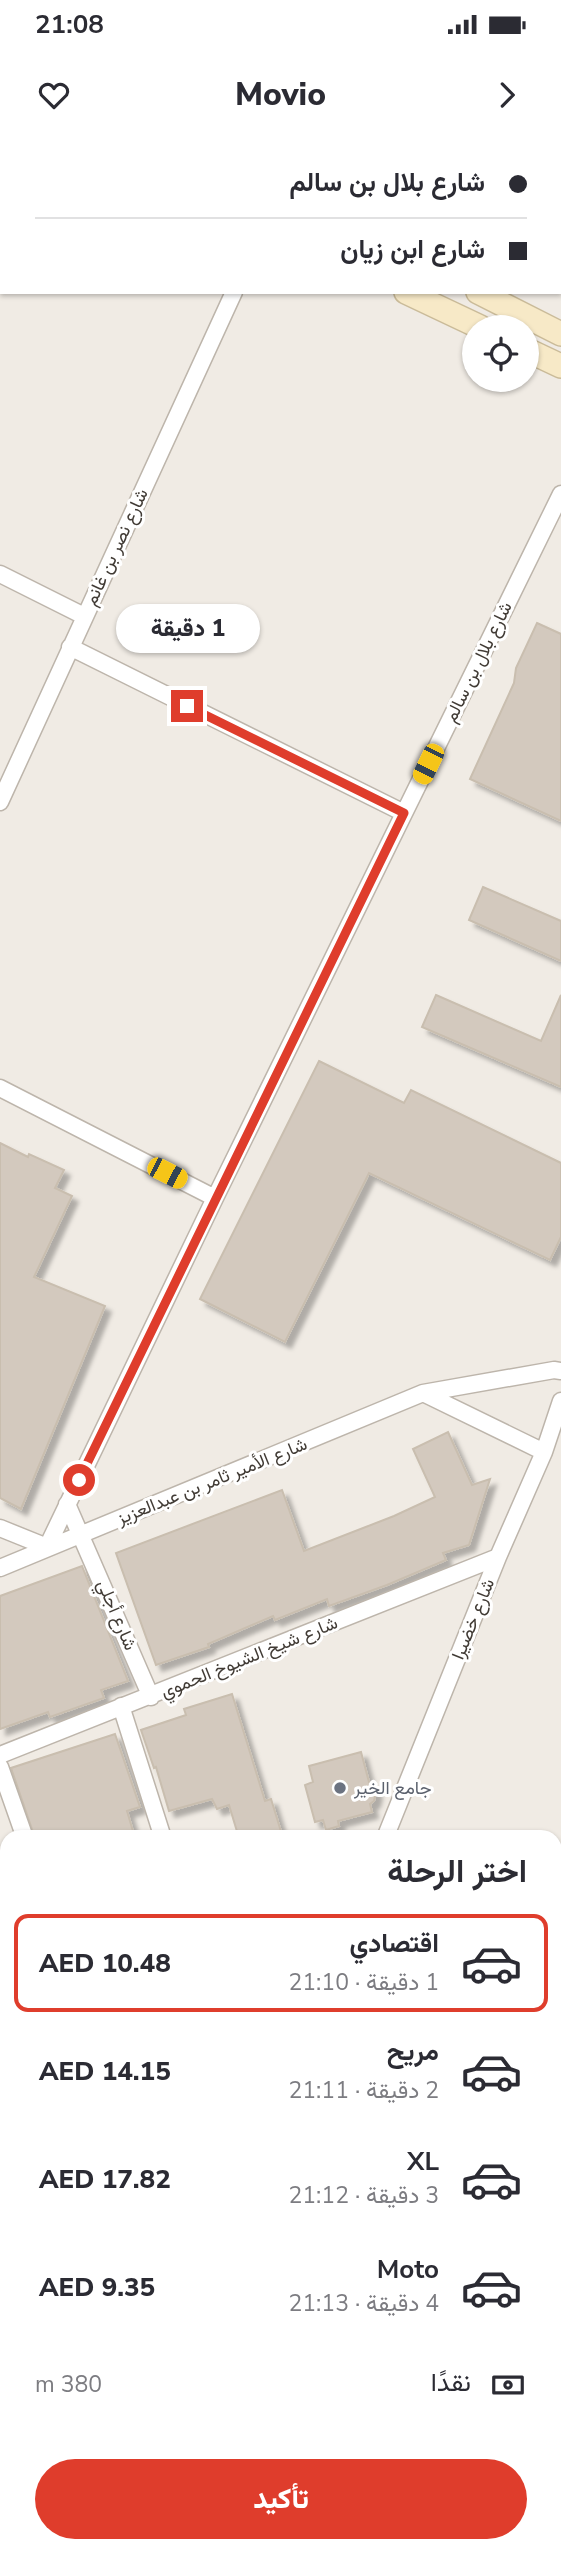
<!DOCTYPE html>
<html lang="ar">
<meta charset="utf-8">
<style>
:root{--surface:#fff;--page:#f2f2f3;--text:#2b2b33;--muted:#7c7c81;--line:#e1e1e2;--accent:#df3d2c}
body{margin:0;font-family:"Nunito Sans",Vazirmatn,sans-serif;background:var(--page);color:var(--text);direction:rtl;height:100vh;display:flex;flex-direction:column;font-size:26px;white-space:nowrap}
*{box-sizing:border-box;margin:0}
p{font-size:23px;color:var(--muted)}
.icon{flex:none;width:38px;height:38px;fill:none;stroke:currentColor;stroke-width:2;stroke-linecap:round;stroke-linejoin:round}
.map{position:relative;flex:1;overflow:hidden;direction:ltr}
.drawer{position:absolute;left:0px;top:1690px;width:562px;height:723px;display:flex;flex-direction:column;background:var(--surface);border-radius:21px 21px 0 0;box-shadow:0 2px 5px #0004;direction:rtl}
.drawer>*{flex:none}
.banner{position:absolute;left:0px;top:0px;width:562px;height:154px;box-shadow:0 2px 5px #0004;direction:rtl;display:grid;align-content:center;height:154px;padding:0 35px;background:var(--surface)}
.tools{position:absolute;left:462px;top:175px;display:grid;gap:14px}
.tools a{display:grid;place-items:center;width:77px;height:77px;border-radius:50%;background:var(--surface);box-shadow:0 2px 5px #0004;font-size:35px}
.end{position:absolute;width:32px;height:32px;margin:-16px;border:9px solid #df3d2c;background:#fff;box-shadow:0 0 0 4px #fff}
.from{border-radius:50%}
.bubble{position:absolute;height:49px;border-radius:24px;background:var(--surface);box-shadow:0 2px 5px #0004;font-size:23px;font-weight:800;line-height:49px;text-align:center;direction:rtl}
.car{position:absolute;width:21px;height:42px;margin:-21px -10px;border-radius:9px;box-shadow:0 0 5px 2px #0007;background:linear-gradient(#f5c518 24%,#345 0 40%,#f5c518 0 76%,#345 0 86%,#f5c518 0)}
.banner b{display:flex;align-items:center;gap:24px;height:66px;font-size:26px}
.banner b+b{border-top:2px solid var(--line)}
.banner i{width:18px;height:18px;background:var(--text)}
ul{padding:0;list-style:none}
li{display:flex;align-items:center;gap:21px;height:98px;margin:0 14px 10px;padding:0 21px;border:4px solid transparent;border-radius:14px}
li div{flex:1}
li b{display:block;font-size:26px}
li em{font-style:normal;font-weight:800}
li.active{border-color:var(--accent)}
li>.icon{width:63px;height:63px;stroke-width:1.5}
h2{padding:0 35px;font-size:32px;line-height:84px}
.pay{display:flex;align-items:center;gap:18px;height:77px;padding:0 35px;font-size:26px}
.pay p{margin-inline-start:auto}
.button{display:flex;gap:14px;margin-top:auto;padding:14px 35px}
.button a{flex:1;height:80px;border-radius:42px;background:var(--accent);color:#fff;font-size:28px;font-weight:800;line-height:80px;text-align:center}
.status{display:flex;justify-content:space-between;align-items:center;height:49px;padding:0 35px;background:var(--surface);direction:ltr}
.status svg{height:19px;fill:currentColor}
header{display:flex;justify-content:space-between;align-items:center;height:91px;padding:0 35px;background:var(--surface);font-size:32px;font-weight:800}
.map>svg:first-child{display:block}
.commercial{fill:#f0e1d1}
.grass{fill:#cddfb1}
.building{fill:#d3c9be;stroke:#c9beaf;stroke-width:2;filter:url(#shadow)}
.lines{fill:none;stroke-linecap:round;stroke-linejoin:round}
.street-casing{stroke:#bdb5ab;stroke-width:19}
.secondary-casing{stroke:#cabb99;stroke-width:26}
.primary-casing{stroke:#d3af6e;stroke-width:30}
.street{stroke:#fff;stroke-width:16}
.secondary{stroke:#f7e9c7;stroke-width:23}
.primary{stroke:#f1d49c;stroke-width:26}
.route{stroke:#df3d2c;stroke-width:9}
.worship-dot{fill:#6b7280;stroke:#fff;stroke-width:2.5}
.labels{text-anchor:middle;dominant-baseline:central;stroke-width:6;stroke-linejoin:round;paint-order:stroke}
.street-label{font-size:18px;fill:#413b35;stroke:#fff}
.worship-label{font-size:18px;fill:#5b616d;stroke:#fff;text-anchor:start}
</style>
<div class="status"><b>21:08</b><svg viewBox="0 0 49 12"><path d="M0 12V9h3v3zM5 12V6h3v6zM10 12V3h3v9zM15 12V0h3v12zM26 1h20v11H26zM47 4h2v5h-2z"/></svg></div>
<header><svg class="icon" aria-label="forward" viewBox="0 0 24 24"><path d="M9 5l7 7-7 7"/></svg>Movio<svg class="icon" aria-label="heart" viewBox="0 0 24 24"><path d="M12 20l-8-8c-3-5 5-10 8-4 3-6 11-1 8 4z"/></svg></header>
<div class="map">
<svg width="561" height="2413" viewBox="0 0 561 2413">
<defs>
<filter id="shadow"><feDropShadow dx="6" dy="6" stdDeviation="2" flood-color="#0004"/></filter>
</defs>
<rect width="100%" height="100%" fill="#f0ebe4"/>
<path class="commercial" d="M561,2354V2413H542L544,2406H555V2373Z"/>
<path class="grass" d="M221,2406H306L304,2413H219Z
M312,2406H359L357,2413H311Z
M373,2406H419L417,2413H371Z"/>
<path class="building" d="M537,483L561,494V681L470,639L514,543L516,528Z
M483,747L561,781V821L469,780Z
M436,855L541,901L561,855V947L422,887Z
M319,921L404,963L411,950L561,1023V1097L550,1120L369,1033L285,1202L200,1159Z
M0,1003L28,1017L29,1014L64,1030L55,1048L72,1056L34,1137L105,1166L21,1369L0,1358Z
M448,1292L472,1345L490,1339L469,1405L443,1413L446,1420L387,1445L329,1466L327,1459L275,1480L273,1476L208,1504L209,1507L156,1525L116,1413L282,1350L304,1411L394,1376L435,1357L413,1309Z
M82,1426L128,1541L101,1550L104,1558L50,1577L48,1572L0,1589V1456Z
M232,1554L265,1661L271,1659L283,1698H239L229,1665L217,1669L212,1659L169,1671L156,1627L154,1628L141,1590L186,1575L184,1569Z
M115,1594L140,1667L127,1671L135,1698H35L11,1628Z
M361,1612L369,1642L373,1644L376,1652L374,1661L370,1664L372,1672L338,1681L339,1686L326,1690L323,1680L315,1682L305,1645L313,1642L309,1626Z"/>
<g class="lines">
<g class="street-casing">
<path id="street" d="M203,2L204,0
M421,2V0
M442,2V0
M0,434L84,476
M70,507L404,673
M0,662L234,152
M0,948L215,1058
M423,1253L544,1312
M67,1364L151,1557
M0,1388L47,1407L215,1058L561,354
M0,1428L423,1253L554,1230L561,1231
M121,1566L163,1698
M0,1615L498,1417
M0,1627L25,1698
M385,1698L498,1417L544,1312L561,1261
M0,1829L7,1827"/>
</g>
<g class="secondary-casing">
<path id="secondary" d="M112,0L115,2
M186,0L189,2
M406,152L480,187
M478,152L561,194
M527,210L561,226
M555,1922L561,1919
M555,1952L561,1950
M555,2193L561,2176
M555,2280L561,2263
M509,2413L511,2406"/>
</g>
<g class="primary-casing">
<path id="primary" d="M555,1774L561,1772
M555,1801L560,1799
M555,1828L561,1824
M555,1855L561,1851
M0,1972L7,1970
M0,1994L7,1991
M0,2016L7,2014
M555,2054L561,2049
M0,2055L7,2053
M0,2080L7,2078
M471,2413L472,2406"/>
</g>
<use href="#street" class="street"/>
<use href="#secondary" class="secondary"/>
<use href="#primary" class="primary"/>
</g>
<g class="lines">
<path class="route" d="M79,1340L404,673L187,566"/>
</g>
<circle class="worship-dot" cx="340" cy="1648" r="7"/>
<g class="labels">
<g class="street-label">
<text transform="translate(116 407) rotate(-65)">شارع نصر بن غانم</text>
<text transform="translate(478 522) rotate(-64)">شارع بلال بن سالم</text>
<text transform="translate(212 1341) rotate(-22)">شارع الأمير ثامر بن عبدالعزيز</text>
<text transform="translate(117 1475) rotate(67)">شارع أجلي</text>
<text transform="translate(473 1479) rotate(-68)">شارع خضيرا</text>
<text transform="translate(249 1517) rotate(-22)">شارع شيخ الشيوخ الحموي</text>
</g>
<g class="worship-label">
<text x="354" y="1648">جامع الخير</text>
</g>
</g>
</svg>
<div class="tools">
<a><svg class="icon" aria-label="locate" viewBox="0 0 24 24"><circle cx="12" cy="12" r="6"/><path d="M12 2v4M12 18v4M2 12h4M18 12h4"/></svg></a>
</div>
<i class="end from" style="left:79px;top:1340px"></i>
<i class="end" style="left:187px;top:566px"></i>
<div class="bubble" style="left:116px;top:464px;width:144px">1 دقيقة</div>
<i class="car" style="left:428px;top:624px;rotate:206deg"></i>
<i class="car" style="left:167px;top:1033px;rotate:117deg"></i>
<div class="banner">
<b><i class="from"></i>شارع بلال بن سالم</b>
<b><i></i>شارع ابن زيان</b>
</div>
<section class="drawer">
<h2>اختر الرحلة</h2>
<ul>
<li class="active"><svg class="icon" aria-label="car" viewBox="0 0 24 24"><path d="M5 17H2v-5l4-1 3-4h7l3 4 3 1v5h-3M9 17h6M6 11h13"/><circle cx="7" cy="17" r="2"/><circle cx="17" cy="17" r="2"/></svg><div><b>اقتصادي</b><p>1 دقيقة · 21:10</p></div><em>AED 10.48</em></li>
<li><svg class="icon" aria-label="car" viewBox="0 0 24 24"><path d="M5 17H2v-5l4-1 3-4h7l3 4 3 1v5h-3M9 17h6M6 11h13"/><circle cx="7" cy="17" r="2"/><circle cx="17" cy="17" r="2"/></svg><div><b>مريح</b><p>2 دقيقة · 21:11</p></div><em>AED 14.15</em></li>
<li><svg class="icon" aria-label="car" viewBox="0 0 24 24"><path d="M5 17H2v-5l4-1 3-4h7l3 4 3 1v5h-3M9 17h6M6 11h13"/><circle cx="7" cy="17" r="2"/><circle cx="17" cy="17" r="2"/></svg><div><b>XL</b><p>3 دقيقة · 21:12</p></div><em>AED 17.82</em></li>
<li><svg class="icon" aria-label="car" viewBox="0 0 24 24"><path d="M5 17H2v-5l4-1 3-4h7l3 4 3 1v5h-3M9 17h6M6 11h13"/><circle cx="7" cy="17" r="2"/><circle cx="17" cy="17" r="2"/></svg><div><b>Moto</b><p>4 دقيقة · 21:13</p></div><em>AED 9.35</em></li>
</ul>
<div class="pay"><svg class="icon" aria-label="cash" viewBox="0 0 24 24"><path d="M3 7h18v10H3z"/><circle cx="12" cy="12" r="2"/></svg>نقدًا<p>380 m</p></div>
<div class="button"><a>تأكيد</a></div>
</section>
</div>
